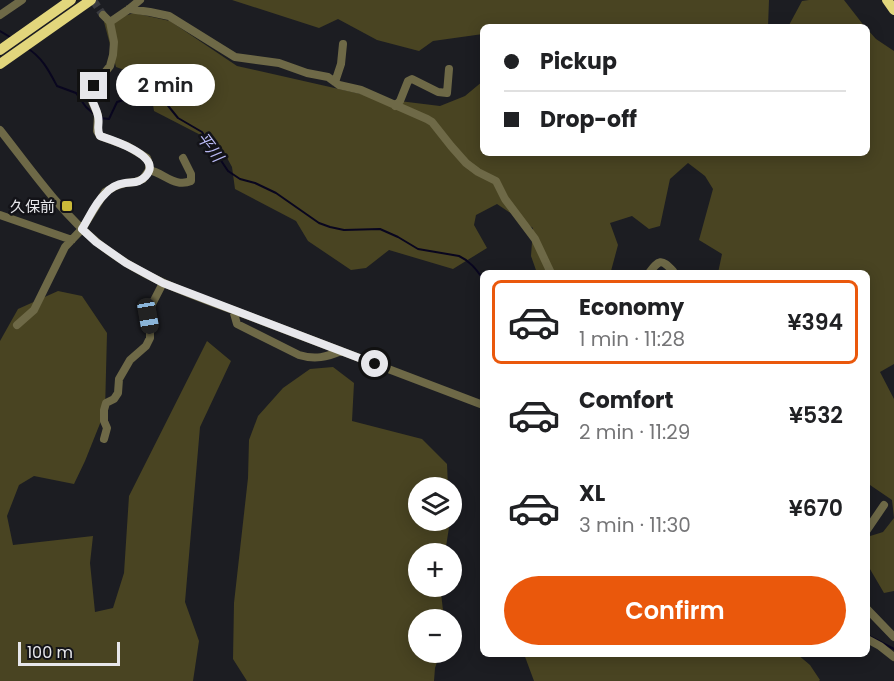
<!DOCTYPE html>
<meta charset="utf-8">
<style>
:root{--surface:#fff;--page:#f2f2f2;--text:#202124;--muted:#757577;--line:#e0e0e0;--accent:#ea580c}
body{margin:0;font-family:Poppins,"Noto Sans JP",sans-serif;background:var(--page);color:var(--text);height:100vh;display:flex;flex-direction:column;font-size:22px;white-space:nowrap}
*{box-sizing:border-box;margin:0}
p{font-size:20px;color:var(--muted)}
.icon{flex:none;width:33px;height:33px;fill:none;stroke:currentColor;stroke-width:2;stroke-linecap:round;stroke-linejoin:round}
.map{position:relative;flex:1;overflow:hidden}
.details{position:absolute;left:480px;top:270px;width:390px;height:387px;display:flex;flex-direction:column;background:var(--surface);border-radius:9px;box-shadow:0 3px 15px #0003}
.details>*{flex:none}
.guide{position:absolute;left:480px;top:24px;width:390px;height:132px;border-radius:9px;box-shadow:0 3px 15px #0003;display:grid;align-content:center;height:132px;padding:0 24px;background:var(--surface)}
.buttons{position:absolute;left:408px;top:477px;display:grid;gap:12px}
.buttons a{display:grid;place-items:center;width:54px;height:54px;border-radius:50%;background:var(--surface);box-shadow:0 3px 15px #0003;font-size:30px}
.scale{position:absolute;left:18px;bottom:15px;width:102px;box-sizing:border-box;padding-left:6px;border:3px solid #e7e7eb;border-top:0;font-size:16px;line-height:21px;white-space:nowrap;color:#e7e7eb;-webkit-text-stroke:4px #131318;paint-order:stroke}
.end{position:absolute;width:27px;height:27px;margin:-14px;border:8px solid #e7e7eb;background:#111;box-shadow:0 0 0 3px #111}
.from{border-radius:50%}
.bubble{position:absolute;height:42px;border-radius:21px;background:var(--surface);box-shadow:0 3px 15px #0003;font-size:20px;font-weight:600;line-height:42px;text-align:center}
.car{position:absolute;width:18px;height:36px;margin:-18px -9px;border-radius:8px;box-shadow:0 0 4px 2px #0007;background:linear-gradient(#222 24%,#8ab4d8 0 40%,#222 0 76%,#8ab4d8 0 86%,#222 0)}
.guide b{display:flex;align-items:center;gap:21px;height:57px;font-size:22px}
.guide b+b{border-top:2px solid var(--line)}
.guide i{width:15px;height:15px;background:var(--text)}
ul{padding:10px 0 0;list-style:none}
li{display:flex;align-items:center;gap:18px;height:84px;margin:0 12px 9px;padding:0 12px;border:3px solid transparent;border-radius:9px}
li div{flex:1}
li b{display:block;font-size:22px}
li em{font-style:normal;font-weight:600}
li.active{border-color:var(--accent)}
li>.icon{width:54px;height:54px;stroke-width:1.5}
.cta{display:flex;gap:12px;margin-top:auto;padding:12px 24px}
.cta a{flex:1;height:69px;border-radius:36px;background:var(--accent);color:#fff;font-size:24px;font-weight:600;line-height:69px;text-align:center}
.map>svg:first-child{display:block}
.forest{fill:#494422}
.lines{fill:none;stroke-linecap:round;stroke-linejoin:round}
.stream{stroke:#09061f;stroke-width:2}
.minor-tunnel{stroke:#3a3b40;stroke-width:8;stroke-dasharray:8 4;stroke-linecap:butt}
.minor{stroke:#6e6947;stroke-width:8}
.highway{stroke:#e2d67c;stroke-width:10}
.route{stroke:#e7e7eb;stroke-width:8}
.poi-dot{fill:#cbba39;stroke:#131318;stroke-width:2}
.labels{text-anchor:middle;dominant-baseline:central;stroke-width:5;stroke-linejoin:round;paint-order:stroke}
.poi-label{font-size:15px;fill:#e7e7eb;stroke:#131318;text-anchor:end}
.water-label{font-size:16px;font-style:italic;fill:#b9b9f4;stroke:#131318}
</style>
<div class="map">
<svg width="894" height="681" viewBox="0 0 894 681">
<rect width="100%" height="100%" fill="#1c1d22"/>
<path class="forest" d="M232,0H769L768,27H543L534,24L520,27H483V34L433,41L419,51L377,40L338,19L319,28Z
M809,0H844L865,27H788L802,1Z
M134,13L170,21L237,66L383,99L440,106L465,96L483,81V153H867V29L876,39L894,51V364L880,372L894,399V591L884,593L867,564V537L883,532L894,518L892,500L870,485H867V273H718L722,254L699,240L713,189L705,176L688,163L670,179L660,226L649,229L632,216L610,223L618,245L611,271L608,273H537L531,256L533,228L497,204L476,215L474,225L487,248L453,269L389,250L366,268L351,270L308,241L296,221L235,189L232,167L220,145L154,111L149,79L116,67L104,22Z
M58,291L82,296L107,333L105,411L85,461L74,484L34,476L19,485L7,516L13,545L93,536L90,563L95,612L113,608L124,573L129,496L207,341L231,361L200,427L185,602L199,641L193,681H0V341L18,309Z
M333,367L354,383L352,421L422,439L447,464L448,487L418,488V520L450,521L445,553L418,554V586L441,587V593L444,619L418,620V652L440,653L435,668L434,681H247L233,659L234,603L248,478L249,440L258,416L283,388L310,369Z
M524,654H797L810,665L820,680L819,681H534Z"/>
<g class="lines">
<path class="stream" d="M0,31L10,37
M27,48C42,57 49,71 57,86L76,93L86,107L95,115
M100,118L109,119L117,102L133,97L143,99L157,97L165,102L178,118L202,132L228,171L240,179L255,183L276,193L319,223L330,227L344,230L380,229L398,237L418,249L459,256C470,261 476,269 483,279
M867,635L894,649"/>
<path class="minor-tunnel" d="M93,0L103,15"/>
<path class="minor" d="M129,9L150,12L169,16L235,57L279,63L307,73L328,77L339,85L361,90L427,119L432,122L451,146L466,163L478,172L496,181L505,199L535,239L551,273
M0,15L22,0
M110,22L129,9L140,0
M335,82L341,64L343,44
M395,106L400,101L408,81L412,79L438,92L447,93L449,69
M0,130C30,168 61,213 98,243C149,284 203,298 262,321C336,349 409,377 483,405
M149,170C164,173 175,188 191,181V174L183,158
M0,215L72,240
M649,273C659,260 661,258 673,271
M233,310L237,324L299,355C315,360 327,357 341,351
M17,325L34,310L65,247L82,229L105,192L116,186L126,183L135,182L143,179L149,170V164L147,158L127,146L100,136L97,131L98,115L91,99V90L110,66L113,55L114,42L110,22L103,15
M104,439L107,428L104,421V410L106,403L114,399L118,393L119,379L130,360L146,346L150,338V330L148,316L149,310L163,283
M867,530L884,505
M867,609L894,637
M867,639L880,646L894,657"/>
<path class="highway" d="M887,0L894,10
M0,50L71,0
M0,64L91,0"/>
</g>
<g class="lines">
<path class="route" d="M94,86C87,98 96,105 98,116C100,124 96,129 100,136C112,140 156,154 149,171C147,176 143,179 139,181C134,183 130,182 125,183C118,184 110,188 105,194C95,203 89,218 82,229L96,242L126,263L163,283L375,364"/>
</g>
<rect class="poi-dot" x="61" y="200" width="12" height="12" rx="3"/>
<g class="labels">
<g class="poi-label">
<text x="55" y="206">久保前</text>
</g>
<g class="water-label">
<text transform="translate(210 147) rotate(53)">平川</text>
</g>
</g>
</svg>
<div class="buttons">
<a><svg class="icon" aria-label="layers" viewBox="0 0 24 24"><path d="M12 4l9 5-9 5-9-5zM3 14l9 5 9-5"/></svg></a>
<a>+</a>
<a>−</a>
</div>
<div class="scale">100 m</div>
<i class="end from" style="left:375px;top:364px"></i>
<i class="end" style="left:94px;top:86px"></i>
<div class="bubble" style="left:116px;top:64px;width:99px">2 min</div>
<i class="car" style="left:148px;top:316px;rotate:170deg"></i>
<div class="guide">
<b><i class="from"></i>Pickup</b>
<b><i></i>Drop-off</b>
</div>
<section class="details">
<ul>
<li class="active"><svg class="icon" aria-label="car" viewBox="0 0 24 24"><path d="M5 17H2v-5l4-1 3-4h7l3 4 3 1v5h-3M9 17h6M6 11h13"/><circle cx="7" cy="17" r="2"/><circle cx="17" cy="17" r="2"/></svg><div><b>Economy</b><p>1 min · 11:28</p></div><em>¥394</em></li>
<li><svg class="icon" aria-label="car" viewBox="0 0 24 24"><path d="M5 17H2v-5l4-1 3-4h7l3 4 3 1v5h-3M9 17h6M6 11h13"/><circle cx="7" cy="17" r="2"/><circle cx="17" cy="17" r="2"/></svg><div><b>Comfort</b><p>2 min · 11:29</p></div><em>¥532</em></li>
<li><svg class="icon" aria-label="car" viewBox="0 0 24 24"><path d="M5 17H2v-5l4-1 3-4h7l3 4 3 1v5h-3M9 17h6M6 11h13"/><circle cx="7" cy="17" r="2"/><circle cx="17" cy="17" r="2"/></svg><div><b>XL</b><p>3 min · 11:30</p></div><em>¥670</em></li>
</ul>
<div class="cta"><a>Confirm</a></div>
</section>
</div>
